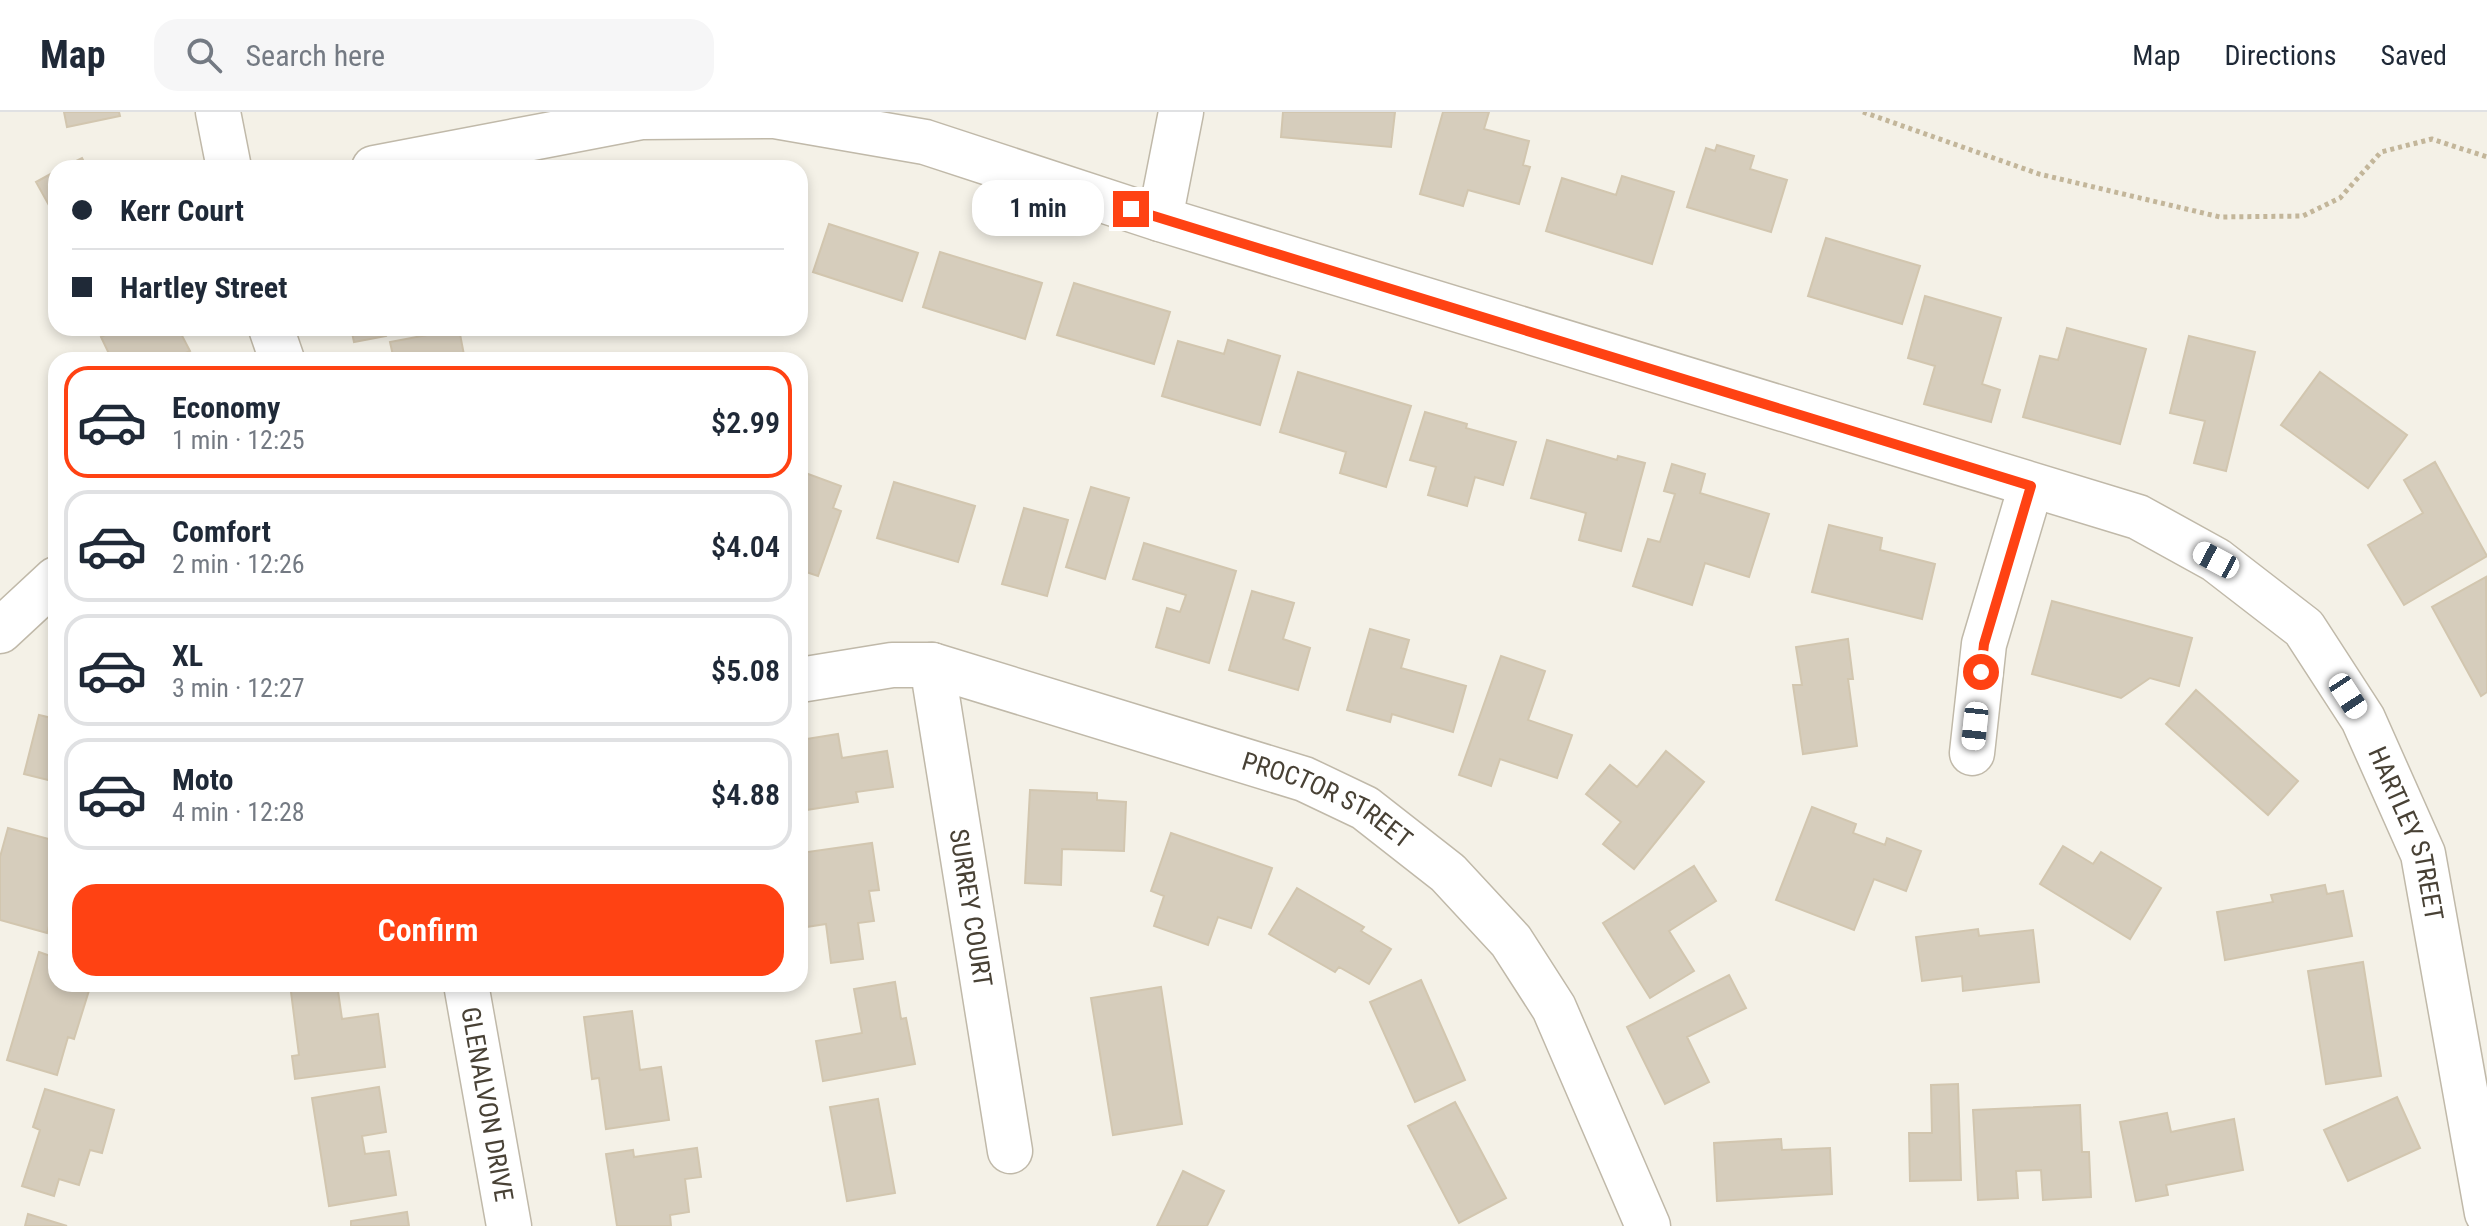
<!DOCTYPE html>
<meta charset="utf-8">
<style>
:root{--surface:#fff;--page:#f6f6f7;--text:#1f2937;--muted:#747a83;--line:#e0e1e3;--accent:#ff4213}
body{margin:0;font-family:"Roboto Condensed",sans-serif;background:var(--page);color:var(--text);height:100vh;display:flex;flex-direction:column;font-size:30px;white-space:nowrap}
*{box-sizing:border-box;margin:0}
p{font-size:26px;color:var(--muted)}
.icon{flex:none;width:44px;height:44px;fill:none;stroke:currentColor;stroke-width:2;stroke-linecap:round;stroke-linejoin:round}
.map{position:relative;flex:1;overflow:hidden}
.panel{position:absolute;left:48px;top:240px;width:760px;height:640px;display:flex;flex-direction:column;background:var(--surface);border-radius:24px;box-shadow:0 4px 12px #0003}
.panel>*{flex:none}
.top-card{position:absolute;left:48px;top:48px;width:760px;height:176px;border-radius:24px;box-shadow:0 4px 12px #0003;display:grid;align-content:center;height:176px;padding:0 24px;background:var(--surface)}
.end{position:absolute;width:36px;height:36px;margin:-18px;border:10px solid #ff4213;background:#fff;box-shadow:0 0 0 4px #fff}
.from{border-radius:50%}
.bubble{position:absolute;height:56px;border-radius:24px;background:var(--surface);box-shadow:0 4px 12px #0003;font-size:26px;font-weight:600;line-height:56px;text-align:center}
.car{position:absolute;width:24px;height:48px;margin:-24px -12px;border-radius:10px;box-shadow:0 0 6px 2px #0007;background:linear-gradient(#fff 24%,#345 0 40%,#fff 0 76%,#345 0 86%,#fff 0)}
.top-card b{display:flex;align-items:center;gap:28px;height:76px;font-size:30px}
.top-card b+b{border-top:2px solid var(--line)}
.top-card i{width:20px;height:20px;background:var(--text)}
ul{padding:14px 0 0;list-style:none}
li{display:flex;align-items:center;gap:24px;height:112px;margin:0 16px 12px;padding:0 8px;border:4px solid var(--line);border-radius:24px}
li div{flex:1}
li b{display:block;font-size:30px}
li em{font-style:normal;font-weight:600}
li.on{border-color:var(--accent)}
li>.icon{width:72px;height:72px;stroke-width:1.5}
.action{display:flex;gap:16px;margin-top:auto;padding:16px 24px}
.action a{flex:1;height:92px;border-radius:24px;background:var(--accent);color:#fff;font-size:32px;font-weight:600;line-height:92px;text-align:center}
header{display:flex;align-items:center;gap:48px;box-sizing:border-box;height:112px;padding:0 40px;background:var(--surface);border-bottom:2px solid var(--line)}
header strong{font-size:38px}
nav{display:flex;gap:44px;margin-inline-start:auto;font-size:28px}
.search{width:560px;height:72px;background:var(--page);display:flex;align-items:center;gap:20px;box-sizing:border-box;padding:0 28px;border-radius:24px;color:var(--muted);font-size:30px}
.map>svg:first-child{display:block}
.building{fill:#d6cdbc;stroke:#d2c6af;stroke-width:2}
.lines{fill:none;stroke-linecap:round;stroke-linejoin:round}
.minor-casing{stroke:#c0b9a9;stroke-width:47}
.path{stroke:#c3b69a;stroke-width:5;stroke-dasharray:4 4;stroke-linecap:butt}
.minor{stroke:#fff;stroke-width:44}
.route{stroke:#ff4213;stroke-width:10}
.labels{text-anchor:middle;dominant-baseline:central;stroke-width:6;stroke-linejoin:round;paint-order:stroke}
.street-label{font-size:26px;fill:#484135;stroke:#fff}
</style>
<header>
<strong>Map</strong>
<div class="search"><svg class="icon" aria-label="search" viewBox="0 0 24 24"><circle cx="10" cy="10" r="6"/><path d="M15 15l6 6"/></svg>Search here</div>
<nav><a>Map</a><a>Directions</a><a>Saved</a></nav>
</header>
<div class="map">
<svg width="2487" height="1114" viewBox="0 0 2487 1114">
<rect width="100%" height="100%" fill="#f4f1e7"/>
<path class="building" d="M64,0H119L120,4L67,15Z
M1283,0H1395L1391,35L1281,25Z
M1443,0H1489L1484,17L1529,29L1523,53L1530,55L1519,92L1468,78L1463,94L1420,82Z
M1717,33L1754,44L1750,57L1787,68L1771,120L1687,95L1706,36L1715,39Z
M82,46L87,56H62Z
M56,59V106L36,70Z
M1622,64L1674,80L1652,152L1546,119L1562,66L1616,83Z
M829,112L918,141L902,189L813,160Z
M1826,126L1920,154L1902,212L1808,184Z
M940,140L1042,171L1025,227L923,195Z
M1074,171L1170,200L1154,252L1057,223Z
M1925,184L2001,206L1982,272L2000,278L1991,310L1924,292L1935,254L1908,246Z
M119,216H178L190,239L171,248H112L101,225Z
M351,216H384L386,224L354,230Z
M2067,216L2146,237L2120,332L2023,305L2040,244L2058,248Z
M459,217L465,248H394L390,230Z
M2189,224L2255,240L2226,359L2194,351L2205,309L2170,301Z
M1228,228L1280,244L1260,313L1162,284L1178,229L1224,242Z
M1298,260L1411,294L1386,375L1340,361L1346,340L1280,320Z
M2320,260L2407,323L2368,376L2281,313Z
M1425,300L1467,312L1466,316L1516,330L1503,373L1475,365L1467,394L1428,383L1436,355L1410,348Z
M1547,328L1617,348L1618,344L1645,351L1621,439L1579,428L1586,401L1531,386Z
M2435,350L2487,444L2404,493L2368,433L2423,401L2404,368Z
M1672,352L1705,362L1700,381L1769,402L1749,465L1705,451L1692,493L1633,474L1648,427L1660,430L1675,382L1664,379Z
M800,359L841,374L833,396L841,399L818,464L800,458Z
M894,370L975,394L958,450L877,426Z
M1091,375L1129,386L1105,467L1066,455Z
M1024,396L1068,408L1047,484L1002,472Z
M1829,413L1882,426L1880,438L1935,452L1922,507L1812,480Z
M1144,431L1236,459L1209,551L1156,535L1167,496L1180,500L1186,483L1133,467Z
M2486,465L2487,580L2481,584L2432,495Z
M1252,479L1294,491L1283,527L1310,536L1298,578L1229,558Z
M2052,489L2192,526L2179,574L2150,566L2121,586L2032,562Z
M1370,517L1409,528L1401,556L1466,574L1453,620L1392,602L1390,610L1347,598Z
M1848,527L1853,567H1848L1857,634L1803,642L1793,573H1802L1796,535Z
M1501,544L1545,559L1528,608L1572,623L1557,666L1500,647L1491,674L1459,663Z
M2196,578L2298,669L2268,703L2166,612Z
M56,589V670L24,662L39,603L52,606Z
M838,622L842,646L887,639L893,675L856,680L858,690L800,699V628Z
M1666,639L1704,670L1634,757L1603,732L1621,710L1586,682L1610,653L1637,675Z
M1030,678L1097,681V688L1126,690L1124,739L1062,737L1061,773L1025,771Z
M1812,695L1856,712L1853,721L1885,733L1887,726L1921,739L1906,779L1874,767L1854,818L1776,788Z
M8,716L56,729V790L47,821L0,808V745Z
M1171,721L1272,756L1251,816L1218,805L1208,833L1154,814L1164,784L1151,779Z
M872,731L879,778L869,779L874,809L858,811L863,847L831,851L826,812L800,816V741Z
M2063,734L2093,752L2101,740L2161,776L2130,827L2040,772Z
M1694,754L1716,789L1669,819L1694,859L1650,886L1603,811Z
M2325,773L2327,782L2343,779L2352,824L2225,848L2217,800L2273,790L2271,783Z
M1297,776L1364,815L1361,819L1391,837L1369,872L1339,855L1335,860L1269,822Z
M1978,817L1979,824L2033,818L2039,870L1963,879L1962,864L1922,869L1916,825Z
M39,840L56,846V872H91L74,927L68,925L57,963L7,948Z
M2363,850L2381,964L2326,972L2308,859Z
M1729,863L1746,896L1687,925L1709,970L1665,992L1627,915Z
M1421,868L1465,968L1415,990L1370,890Z
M895,870L901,907L906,906L915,952L823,969L816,929L862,921L854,877Z
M290,872H337L342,907L378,902L385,955L295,967L292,944L299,943Z
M1161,875L1182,1012L1113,1023L1091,886Z
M632,899L640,958L661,955L669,1008L606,1017L599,966L592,967L584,905Z
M1958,972L1961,1068L1910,1069L1909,1021H1932L1931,973Z
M379,975L386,1020L362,1024L365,1042L389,1039L396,1083L329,1094L312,986Z
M45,977L114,998L102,1041L90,1038L79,1073L59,1067L54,1084L22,1074L40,1018L33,1015Z
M2397,985L2420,1036L2348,1069L2324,1018Z
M878,987L895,1081L847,1089L830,995Z
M1455,990L1506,1086L1459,1111L1408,1014Z
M2080,993L2082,1040H2089L2091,1085L2043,1088L2041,1058L2016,1059L2018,1086L1978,1088L1973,998Z
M2167,1001L2171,1020L2234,1007L2243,1058L2166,1073L2168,1083L2136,1089L2120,1010Z
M1781,1027L1782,1038L1830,1036L1832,1082L1717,1089L1714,1031Z
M697,1036L701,1065L685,1067L689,1100L670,1103L671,1114H617L606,1042L633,1038L634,1045Z
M1183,1059L1224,1079L1207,1114H1157Z
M407,1100L409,1114H351V1109Z
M28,1102L67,1114H25Z"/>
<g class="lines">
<g class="minor-casing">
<g id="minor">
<path d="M218,0L229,56"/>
<path id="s1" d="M374,56L642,5L775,4L925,30L1160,107L2138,405L2216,448L2304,516L2363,607L2423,742L2487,1101"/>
<path d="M1160,107L1181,0"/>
<path d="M271,216L282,248"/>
<path d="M0,519L56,467"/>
<path id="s2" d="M932,553L1010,1039"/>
<path id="s3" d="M800,568L892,553H932L1304,667L1365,696L1448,761L1511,829L1554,896L1648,1114"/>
<path d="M1972,641L1984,532L2031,374"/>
<path id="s4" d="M466,872L509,1114"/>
</g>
</g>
<path class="path" d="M1863,0L2039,62L2220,105L2303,104L2340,86L2381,40L2432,27L2487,45"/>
<use href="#minor" class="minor"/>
</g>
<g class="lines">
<path class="route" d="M1131,97L2031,374L1984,532L1981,560"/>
</g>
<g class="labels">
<g class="street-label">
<text stroke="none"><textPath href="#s3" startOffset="552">PROCTOR STREET</textPath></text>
<text stroke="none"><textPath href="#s1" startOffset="2260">HARTLEY STREET</textPath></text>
<text stroke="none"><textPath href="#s2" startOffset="246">SURREY COURT</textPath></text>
<text stroke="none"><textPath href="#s4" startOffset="122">GLENALVON DRIVE</textPath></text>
</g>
</g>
</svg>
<i class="end from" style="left:1981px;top:560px"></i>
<i class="end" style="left:1131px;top:97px"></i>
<div class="bubble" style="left:972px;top:68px;width:132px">1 min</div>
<i class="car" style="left:2216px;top:448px;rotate:298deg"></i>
<i class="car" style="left:2348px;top:584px;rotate:147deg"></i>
<i class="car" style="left:1975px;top:614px;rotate:186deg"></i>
<div class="top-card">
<b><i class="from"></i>Kerr Court</b>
<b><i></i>Hartley Street</b>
</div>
<section class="panel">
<ul>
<li class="on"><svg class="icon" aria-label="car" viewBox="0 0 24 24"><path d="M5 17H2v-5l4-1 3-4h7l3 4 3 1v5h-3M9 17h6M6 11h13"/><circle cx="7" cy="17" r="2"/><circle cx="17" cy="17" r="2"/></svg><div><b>Economy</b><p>1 min · 12:25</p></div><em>$2.99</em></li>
<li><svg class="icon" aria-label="car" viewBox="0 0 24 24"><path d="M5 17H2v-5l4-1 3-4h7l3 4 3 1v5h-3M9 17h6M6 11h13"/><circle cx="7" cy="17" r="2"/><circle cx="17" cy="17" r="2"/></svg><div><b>Comfort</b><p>2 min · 12:26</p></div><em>$4.04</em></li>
<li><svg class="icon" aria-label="car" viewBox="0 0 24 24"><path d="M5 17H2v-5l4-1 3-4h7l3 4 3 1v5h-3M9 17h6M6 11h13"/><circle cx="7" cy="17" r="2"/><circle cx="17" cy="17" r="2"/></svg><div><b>XL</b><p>3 min · 12:27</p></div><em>$5.08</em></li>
<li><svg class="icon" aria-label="car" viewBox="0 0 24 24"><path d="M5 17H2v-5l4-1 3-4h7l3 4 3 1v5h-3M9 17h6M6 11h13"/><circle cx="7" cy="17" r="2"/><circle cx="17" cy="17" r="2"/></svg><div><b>Moto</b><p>4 min · 12:28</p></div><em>$4.88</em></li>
</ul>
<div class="action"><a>Confirm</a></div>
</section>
</div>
